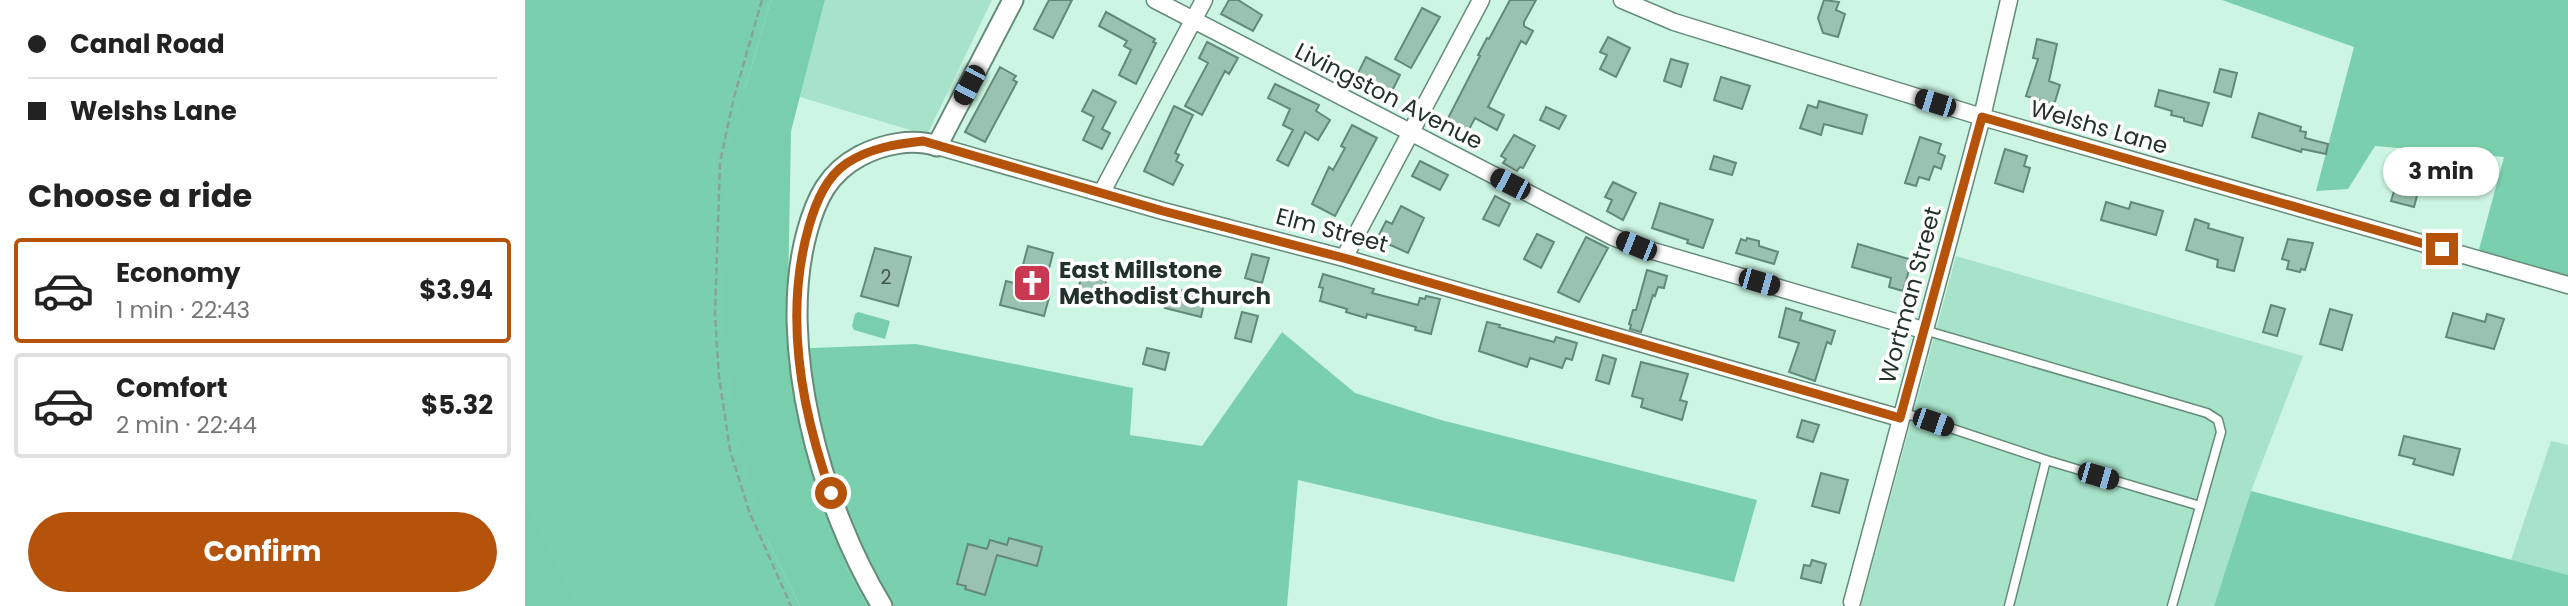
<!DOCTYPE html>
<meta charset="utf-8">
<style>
:root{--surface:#fff;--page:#f2f2f2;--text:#222;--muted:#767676;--line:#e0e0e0;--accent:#b45309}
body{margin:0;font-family:Poppins,sans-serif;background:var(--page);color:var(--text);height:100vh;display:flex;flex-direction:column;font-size:26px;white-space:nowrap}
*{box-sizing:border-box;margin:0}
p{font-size:23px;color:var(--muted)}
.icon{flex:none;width:38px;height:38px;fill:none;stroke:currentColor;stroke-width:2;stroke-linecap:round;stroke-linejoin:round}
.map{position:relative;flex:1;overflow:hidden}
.sheet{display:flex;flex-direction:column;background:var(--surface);width:525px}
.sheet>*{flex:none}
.guide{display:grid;align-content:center;height:154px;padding:0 28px;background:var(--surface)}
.end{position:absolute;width:32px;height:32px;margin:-16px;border:9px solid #b45309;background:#fff;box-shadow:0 0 0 4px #fff}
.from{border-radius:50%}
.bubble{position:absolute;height:49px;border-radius:24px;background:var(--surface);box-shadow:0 2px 5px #0004;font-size:23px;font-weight:700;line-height:49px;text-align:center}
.car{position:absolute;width:21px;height:42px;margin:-21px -10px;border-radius:9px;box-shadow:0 0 5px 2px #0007;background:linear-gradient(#222 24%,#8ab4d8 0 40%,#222 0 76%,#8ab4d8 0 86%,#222 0)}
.guide b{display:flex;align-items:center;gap:24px;height:66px;font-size:26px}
.guide b+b{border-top:2px solid var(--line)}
.guide i{width:18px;height:18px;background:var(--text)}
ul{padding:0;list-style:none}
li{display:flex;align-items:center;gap:21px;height:105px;margin:0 14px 10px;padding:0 14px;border:4px solid var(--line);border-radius:7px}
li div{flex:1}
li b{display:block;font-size:26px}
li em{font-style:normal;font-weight:700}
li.current{border-color:var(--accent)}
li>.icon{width:63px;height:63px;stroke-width:1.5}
h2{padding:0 28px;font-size:32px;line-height:84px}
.primary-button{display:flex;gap:14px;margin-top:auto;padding:14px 28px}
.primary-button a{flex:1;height:80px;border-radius:42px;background:var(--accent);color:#fff;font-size:28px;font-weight:700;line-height:80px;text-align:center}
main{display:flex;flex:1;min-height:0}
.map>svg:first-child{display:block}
.green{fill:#a7e3c9}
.forest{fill:#7acfad}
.water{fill:#79ceab}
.building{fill:#9ac2b0;stroke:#638979;stroke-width:2}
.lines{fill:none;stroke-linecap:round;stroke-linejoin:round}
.service-casing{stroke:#658b7b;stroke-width:11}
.minor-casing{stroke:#658b7b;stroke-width:19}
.tertiary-casing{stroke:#658b7b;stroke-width:23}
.path{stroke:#86a597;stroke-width:2.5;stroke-dasharray:7 3.5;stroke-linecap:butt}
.service{stroke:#fff;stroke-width:8}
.minor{stroke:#fff;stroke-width:16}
.tertiary{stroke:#fff;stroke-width:19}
.route{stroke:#b45309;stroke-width:9}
.labels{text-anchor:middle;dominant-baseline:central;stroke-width:7;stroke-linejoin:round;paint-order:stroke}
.number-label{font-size:19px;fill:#40564c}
.street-label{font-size:23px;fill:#22322b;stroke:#fff}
.poi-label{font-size:23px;font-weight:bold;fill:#22322b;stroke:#fff;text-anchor:start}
</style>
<main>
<section class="sheet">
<div class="guide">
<b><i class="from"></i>Canal Road</b>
<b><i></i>Welshs Lane</b>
</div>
<h2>Choose a ride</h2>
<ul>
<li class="current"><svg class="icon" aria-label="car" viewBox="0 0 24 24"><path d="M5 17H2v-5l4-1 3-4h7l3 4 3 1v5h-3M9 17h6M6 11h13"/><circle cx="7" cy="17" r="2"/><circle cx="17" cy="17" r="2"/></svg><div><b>Economy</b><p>1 min · 22:43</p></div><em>$3.94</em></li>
<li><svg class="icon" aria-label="car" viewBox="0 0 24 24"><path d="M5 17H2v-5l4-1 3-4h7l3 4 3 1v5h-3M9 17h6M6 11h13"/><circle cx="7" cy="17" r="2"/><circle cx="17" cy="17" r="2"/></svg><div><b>Comfort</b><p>2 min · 22:44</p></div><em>$5.32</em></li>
</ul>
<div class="primary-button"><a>Confirm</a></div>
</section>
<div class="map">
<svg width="2043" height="606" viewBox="0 0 2043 606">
<rect width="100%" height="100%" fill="#ccf5e3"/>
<path class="green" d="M300,0H467L402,135L275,97Z
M1431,256L1778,356L1726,491L1689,606H1336Z
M2026,441L2043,445V575L1986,560Z"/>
<path class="forest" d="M0,0H246L220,89L242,539L275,606H0Z
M1697,0H2043V293L1949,268L1979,157L1850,146L1823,189L1791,191L1829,47Z
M757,332L830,393L916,420L1232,500L1209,582L773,480L762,606H343L324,573L287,474L262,349L391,344L608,388L605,435L677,446Z
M1726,491L2043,575V606H1689Z"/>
<path class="water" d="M246,0H300L266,131L262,349L287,474L324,573L343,606H275L242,539L214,438L199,318L206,148L220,89Z
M333,312L365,321L360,339L329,330L327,326L330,314Z
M0,503L51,606H0Z"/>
<path class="building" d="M524,0H547L528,38L509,29Z
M704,0H713L737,15L728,31L696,14Z
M985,0H1011L999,22V26L1008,31L1001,44L996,41L963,107L979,115L972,130L950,118L941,135L933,131L932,133L919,126L955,56L953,55L962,38L964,39Z
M1299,0L1314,2L1311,10L1320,14L1313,37L1298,33L1293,18Z
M897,8L915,17L886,68L870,59Z
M581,12L630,39L628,42L631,43L611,84L594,75L606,50L599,46L602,41L574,26Z
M1083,37L1105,48L1091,77L1075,69L1082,55L1075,52Z
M1512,39L1532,44L1524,81L1535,85L1529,105L1501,96L1513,59L1508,58Z
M682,42L713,58L704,74L700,71L677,115L660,106L683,63L674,58Z
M841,57L875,75L865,95L832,75Z
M1146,59L1163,64L1156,87L1139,81Z
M475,67L491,76L488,80L492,82L460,142L440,132Z
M1695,69L1712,73L1706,97L1689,92Z
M1196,77L1225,86L1217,109L1189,100Z
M750,84L794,105L791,111L805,120L793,140L780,132L763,166L752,160L768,130L758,125L765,109L743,98Z
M568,90L591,102L577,129L585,133L577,149L558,140L569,117L557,111Z
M1634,90L1684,103L1677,126L1659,121V118L1646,115L1647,111L1630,106Z
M1294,101L1342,115L1337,134L1299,124L1296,135L1275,128L1283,105L1292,108Z
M649,106L668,115L650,153L654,155L651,161L658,165L648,185L619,171Z
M1021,107L1041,116L1034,129L1015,120Z
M1734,113L1776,127L1775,131L1781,132L1780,138L1803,144L1801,154L1777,149L1776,152L1727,137Z
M827,125L852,138L810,216L787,204L804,167L808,170L820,148L816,146Z
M989,135L1010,146L998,168L995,167L992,171L978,163L981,159L976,156Z
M1395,137L1416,144L1413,153L1420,156L1416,169L1409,166L1404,180L1394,177L1391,186L1380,183Z
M1480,149L1502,156L1499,166L1505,168L1498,192L1470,183Z
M1189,156L1211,163L1207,175L1185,169Z
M895,161L923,175L915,190L887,176Z
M1874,175L1896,181L1889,207L1866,201Z
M1088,182L1111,193L1098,220L1082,211L1087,200L1080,197Z
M970,196L985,204L974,226L958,219Z
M1581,202L1604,209L1606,202L1638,211L1631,235L1576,220Z
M1135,203L1188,220L1178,248L1162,243L1163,240L1127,228Z
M876,206L899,218L883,253L852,239L861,221L867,224Z
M1670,219L1684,224L1683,228L1718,238L1709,271L1692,267L1693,260L1661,250Z
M1012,234L1029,242L1016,268L999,259Z
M1061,237L1083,248L1054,302L1033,292Z
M1222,238L1234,241V246L1253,252L1249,264L1211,253L1216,239L1221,241Z
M1763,239L1788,243L1780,270L1776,269L1775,272L1762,269L1764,261L1757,259Z
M1333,244L1387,260L1378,291L1364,287L1366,278L1327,267Z
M503,246L528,253L518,292L525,294L519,316L475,305L481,281L493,284Z
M350,248L386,257L373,306L336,296Z
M727,254L744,258L737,283L720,278Z
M1122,270L1142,276L1139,288L1133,287L1130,296L1128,295L1116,332L1105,329L1106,325L1104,324L1108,310H1111Z
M798,274L849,289L847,293L893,305L895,298L900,299L901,296L915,299L906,334L890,330L891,327L842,314L841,318L821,312L822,309L795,301L798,288L794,287Z
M557,275L582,278L576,300L564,297L565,292L553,289Z
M666,288L682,291L676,317L640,308L645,289L665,291Z
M1746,305L1760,309L1752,336L1738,332Z
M1261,308L1277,313L1275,320L1310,331L1306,344L1302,342L1290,381L1264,372L1274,343L1254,337Z
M1805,309L1827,315L1817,350L1795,344Z
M717,312L733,316L726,342L710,338Z
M1928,313L1960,322L1962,314L1979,319L1969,349L1921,337Z
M962,322L975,325L974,327L1029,342L1031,337L1052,343L1047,360L1041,358L1037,368L1005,358L1002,367L954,351Z
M622,348L644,353L640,370L618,364Z
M1078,355L1091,359L1084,384L1071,380Z
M1116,362L1163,374L1155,400L1162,402L1157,420L1116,407L1118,399L1107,396Z
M1277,420L1294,425L1288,442L1272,437Z
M1879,436L1935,449L1928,475L1888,464L1890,459L1874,455Z
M1296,473L1323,480L1314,513L1287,506Z
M484,538L517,547L512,566L472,555L460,595L440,589L441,586L432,584L443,544L462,549L465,540L482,545Z
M1287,560L1301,564L1296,583L1276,578L1279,565L1285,566Z"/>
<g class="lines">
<g class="service-casing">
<path id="service" d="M1399,330L1682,413L1693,420L1696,432L1647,606
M1378,417L1386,415L1521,460L1484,606
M1521,460L1675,506"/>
</g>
<g class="minor-casing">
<path id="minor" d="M630,0L1088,237L1111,246L1398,330
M1097,0L1149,22L1457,117L2043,285
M412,146L638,211L819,258L1375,418
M577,192L679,0
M819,258L956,0
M1327,602L1457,117L1484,0"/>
</g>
<g class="tertiary-casing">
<path id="tertiary" d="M357,606C297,508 251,345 282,232C291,199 303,173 335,156C358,144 387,138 412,146L488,0"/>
</g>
<path class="path" d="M237,0L209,97L195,162L190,315L194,377L205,450L224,511L266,606"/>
<use href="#service" class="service"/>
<use href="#minor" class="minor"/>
<use href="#tertiary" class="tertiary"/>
</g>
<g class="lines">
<path class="route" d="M306,493C276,409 259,313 284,226C291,202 301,177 322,163C345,148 371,144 398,141L638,211L819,258L1375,418L1457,117L1917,249"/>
</g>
<defs>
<g id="church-square" transform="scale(2.0125)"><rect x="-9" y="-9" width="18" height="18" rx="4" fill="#c83850" stroke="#fff"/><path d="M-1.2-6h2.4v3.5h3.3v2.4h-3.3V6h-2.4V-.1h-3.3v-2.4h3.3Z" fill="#fff"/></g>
</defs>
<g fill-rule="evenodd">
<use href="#church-square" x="507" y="283"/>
</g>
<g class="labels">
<g class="number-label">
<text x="361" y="277">2</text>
</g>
<g class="street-label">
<text transform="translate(864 96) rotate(27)">Livingston Avenue</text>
<text transform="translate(1574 127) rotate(16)">Welshs Lane</text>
<text transform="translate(807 230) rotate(15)">Elm Street</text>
<text transform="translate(1385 295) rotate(-75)">Wortman Street</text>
</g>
<g class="poi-label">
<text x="534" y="270">East Millstone<tspan x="534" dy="26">Methodist Church</tspan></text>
</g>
</g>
</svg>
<i class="end from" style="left:306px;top:493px"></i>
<i class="end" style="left:1917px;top:249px"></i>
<div class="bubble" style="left:1858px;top:147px;width:116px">3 min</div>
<i class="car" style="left:444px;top:85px;rotate:208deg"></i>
<i class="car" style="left:1410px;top:103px;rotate:287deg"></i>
<i class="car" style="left:985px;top:184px;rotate:297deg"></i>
<i class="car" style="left:1111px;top:246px;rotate:292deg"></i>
<i class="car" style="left:1234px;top:282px;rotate:106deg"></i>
<i class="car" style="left:1408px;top:422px;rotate:109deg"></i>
<i class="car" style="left:1573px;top:476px;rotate:106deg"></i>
</div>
</main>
